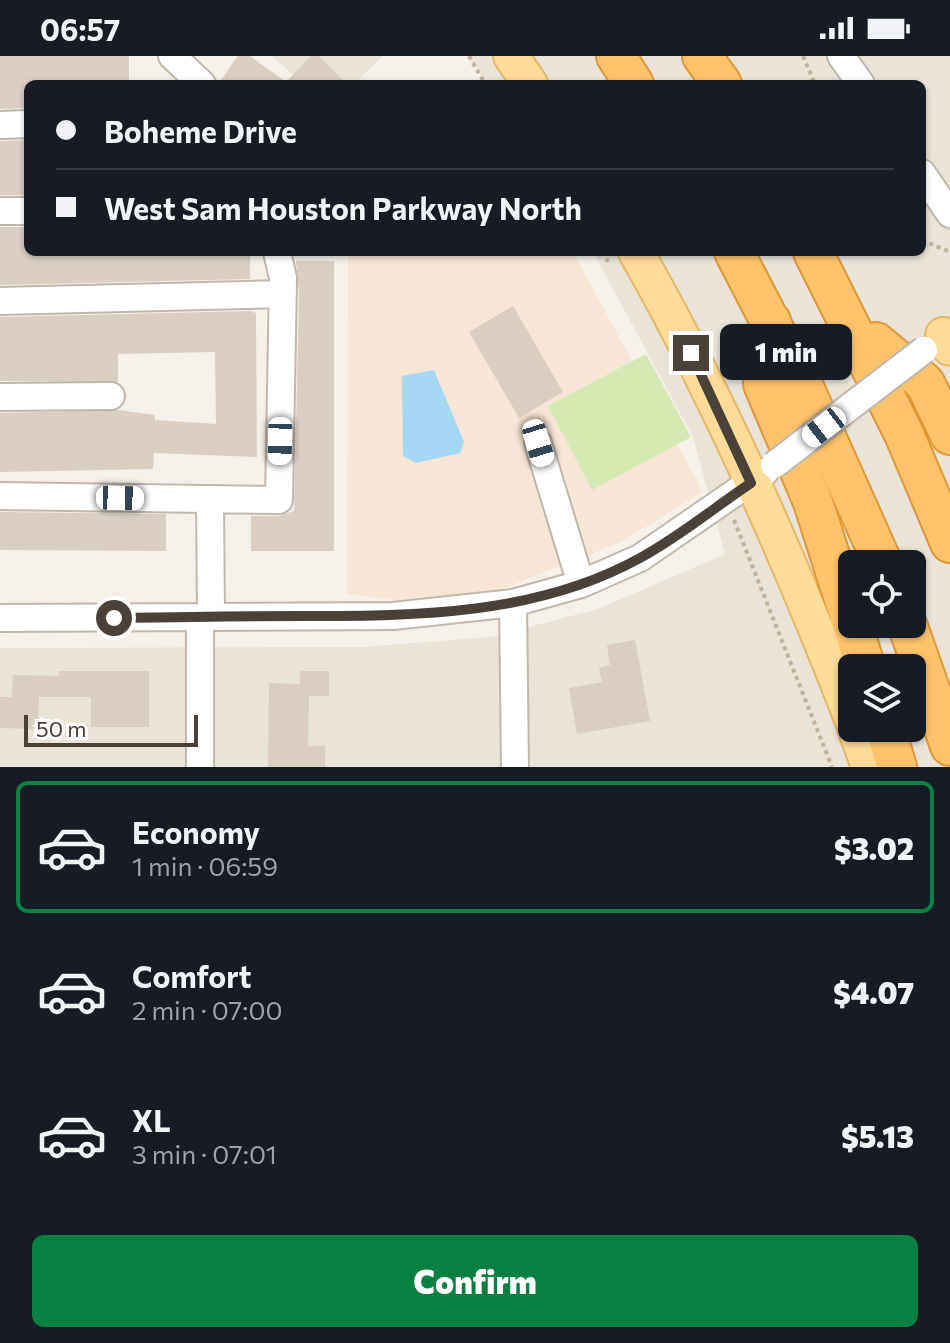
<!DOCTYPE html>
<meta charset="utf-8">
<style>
:root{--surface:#171b24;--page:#20242c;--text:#f1f3f6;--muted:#9ea1a6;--line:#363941;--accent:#0b8043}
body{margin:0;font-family:Commissioner,sans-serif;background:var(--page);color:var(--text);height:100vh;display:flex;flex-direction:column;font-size:30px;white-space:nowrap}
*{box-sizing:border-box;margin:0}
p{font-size:26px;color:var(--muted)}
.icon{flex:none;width:44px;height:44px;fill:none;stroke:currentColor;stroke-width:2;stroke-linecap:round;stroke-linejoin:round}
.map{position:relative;height:711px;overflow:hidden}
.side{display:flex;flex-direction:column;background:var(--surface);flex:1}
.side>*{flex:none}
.hud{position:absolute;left:24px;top:24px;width:902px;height:176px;border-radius:12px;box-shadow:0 2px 6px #0004;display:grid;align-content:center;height:176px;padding:0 32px;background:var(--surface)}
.fabs{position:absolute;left:838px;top:494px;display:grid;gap:16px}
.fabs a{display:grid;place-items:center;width:88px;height:88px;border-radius:12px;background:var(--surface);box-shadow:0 2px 6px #0004;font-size:40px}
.scale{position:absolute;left:24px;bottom:20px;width:174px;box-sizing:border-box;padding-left:8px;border:4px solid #4a4138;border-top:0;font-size:22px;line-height:28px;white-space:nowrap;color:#4a4138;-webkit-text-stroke:6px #fff;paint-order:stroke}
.end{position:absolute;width:36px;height:36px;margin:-18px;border:10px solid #4a4138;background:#fff;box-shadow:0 0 0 4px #fff}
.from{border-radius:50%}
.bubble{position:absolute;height:56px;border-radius:12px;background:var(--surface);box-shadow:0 2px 6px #0004;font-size:26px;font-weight:800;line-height:56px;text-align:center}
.car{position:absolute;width:24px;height:48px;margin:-24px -12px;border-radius:10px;box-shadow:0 0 6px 2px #0007;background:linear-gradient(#fff 24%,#345 0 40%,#fff 0 76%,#345 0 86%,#fff 0)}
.hud b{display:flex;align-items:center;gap:28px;height:76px;font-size:30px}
.hud b+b{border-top:2px solid var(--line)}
.hud i{width:20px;height:20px;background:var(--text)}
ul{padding:14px 0 0;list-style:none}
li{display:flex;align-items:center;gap:24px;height:132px;margin:0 16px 12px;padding:0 16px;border:4px solid transparent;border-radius:12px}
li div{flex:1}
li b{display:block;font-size:30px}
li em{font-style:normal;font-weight:800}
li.active{border-color:var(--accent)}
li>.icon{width:72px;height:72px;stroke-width:1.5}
.button{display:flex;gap:16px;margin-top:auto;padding:16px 32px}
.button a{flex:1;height:92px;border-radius:12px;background:var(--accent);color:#fff;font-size:32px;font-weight:800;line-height:92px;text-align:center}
.status{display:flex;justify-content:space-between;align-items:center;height:56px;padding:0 40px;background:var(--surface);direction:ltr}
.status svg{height:22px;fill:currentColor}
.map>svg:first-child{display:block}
.residential{fill:#e9e3d8;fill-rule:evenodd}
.commercial{fill:#f7e6d5}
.green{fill:#d5eab2}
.water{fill:#a5d8f3}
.building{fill:#dacfc2}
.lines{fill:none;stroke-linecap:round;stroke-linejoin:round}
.minor-casing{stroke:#c1b8ac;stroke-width:30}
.major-casing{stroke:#e7b866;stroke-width:38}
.highway-casing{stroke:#e29837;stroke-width:42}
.path{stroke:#c3b39d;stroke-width:4;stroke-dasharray:4 4;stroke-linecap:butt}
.minor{stroke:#fff;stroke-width:26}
.major{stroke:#ffdb99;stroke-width:34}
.highway{stroke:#ffc46b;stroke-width:38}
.minor-bridge-casing{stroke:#c1b8ac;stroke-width:30;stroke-linecap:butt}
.minor-bridge{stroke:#fff;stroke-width:26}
.route{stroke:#4a4138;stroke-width:10}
</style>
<div class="status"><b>06:57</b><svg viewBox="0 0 49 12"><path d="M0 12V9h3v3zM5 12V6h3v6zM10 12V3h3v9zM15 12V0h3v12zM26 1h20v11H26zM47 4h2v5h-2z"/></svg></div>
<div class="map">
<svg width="950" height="711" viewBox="0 0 950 711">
<rect width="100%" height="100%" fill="#f5f1ea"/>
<path class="residential" d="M272,0H383L354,28H304Z
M468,0H950V711H0V592L363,591L491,581L598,553L725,498L693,381L593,196H922V28H487ZM852,508H912V568H852ZM852,612H912V672H852Z"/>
<path class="commercial" d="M348,196H573L703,436L621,486L499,534L396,544L347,538Z"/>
<path class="green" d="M646,298L691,381L592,434L548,350Z"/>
<path class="water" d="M434,314L464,386L460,397L416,407L403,400L402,320Z"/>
<path class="building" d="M0,0H129V28H28V52L0,53Z
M238,0H250L286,26L311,0H319L347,28H218Z
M28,84V139H0V85Z
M0,171H28V196L250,198V223L0,229Z
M296,205H334V495H251V460H279L294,455L299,238Z
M513,250L563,336L519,362L469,276Z
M250,255L256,257L257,401L154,397L153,413L0,416V357L118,354L155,359V364L216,368L215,296L118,298V326L0,325V261Z
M0,456L166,458V495L0,494Z
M635,584L650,665L577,678L569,632L602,626L599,612L610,609L607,589Z
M59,615H149V671H91V641H39L38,673L0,672V641H12L13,619L59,620Z
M300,615H329V640H309L308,690H325V711H268L269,627L300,628Z"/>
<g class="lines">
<g class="minor-casing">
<path id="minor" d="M172,0L202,28
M841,0L861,28
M0,69L28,68
M922,117L950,158
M0,155H28
M0,245L283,238
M0,341L111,340
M538,387L581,528
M0,440L279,444L283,222L277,196
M210,443L211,561
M513,547L515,711
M200,561V711
M0,562L393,560L513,547L581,528L640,502L765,416"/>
</g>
<g class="major-casing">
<path id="major" d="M511,0L530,28
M636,196C719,342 791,506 852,663
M943,279L950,292
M855,672L869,711"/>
</g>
<g class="highway-casing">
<path id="highway" d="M616,0L634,28
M702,0L722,28
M734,196L803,329L883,508
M813,196L904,378L950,487
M771,265L763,328L813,446L866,612
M876,286L925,327L950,379
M907,568L950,690
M885,672L897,711"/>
</g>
<path class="path" d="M469,0L485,28
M803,0L815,28
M922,184L950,196
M602,196L608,206
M734,464L832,711"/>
<use href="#minor" class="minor"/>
<use href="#major" class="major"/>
<use href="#highway" class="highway"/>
<g class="minor-bridge-casing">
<path id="minor-bridge" d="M774,409L924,294"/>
</g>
<use href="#minor-bridge" class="minor-bridge"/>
</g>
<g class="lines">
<path class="route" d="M114,562C177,561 240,560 303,560C418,560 537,559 640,502C679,481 715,451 751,427L691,297"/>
</g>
</svg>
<div class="fabs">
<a><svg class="icon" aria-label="locate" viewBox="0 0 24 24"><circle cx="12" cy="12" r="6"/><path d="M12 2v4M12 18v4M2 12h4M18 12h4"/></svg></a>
<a><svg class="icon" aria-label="layers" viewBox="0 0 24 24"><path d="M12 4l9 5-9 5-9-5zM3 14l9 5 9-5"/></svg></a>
</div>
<div class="scale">50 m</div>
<i class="end from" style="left:114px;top:562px"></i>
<i class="end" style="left:691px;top:297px"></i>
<div class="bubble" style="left:720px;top:268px;width:132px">1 min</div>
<i class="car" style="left:824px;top:371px;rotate:232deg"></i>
<i class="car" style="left:280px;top:385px;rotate:181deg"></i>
<i class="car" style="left:538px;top:387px;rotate:163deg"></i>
<i class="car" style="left:120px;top:442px;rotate:91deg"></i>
<div class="hud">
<b><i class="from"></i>Boheme Drive</b>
<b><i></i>West Sam Houston Parkway North</b>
</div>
</div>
<section class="side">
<ul>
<li class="active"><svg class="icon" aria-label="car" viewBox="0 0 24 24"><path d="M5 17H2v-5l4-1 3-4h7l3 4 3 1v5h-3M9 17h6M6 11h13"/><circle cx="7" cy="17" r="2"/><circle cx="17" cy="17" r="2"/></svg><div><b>Economy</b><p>1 min · 06:59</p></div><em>$3.02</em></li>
<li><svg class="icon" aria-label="car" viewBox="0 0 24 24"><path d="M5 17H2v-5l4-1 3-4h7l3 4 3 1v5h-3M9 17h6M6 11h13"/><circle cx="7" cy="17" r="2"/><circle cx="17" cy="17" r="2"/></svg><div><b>Comfort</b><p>2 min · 07:00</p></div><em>$4.07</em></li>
<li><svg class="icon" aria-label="car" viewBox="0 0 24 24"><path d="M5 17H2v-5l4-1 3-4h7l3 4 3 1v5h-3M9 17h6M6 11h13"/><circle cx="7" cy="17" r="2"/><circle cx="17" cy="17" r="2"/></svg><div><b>XL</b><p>3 min · 07:01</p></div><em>$5.13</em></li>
</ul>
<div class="button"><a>Confirm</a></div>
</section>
